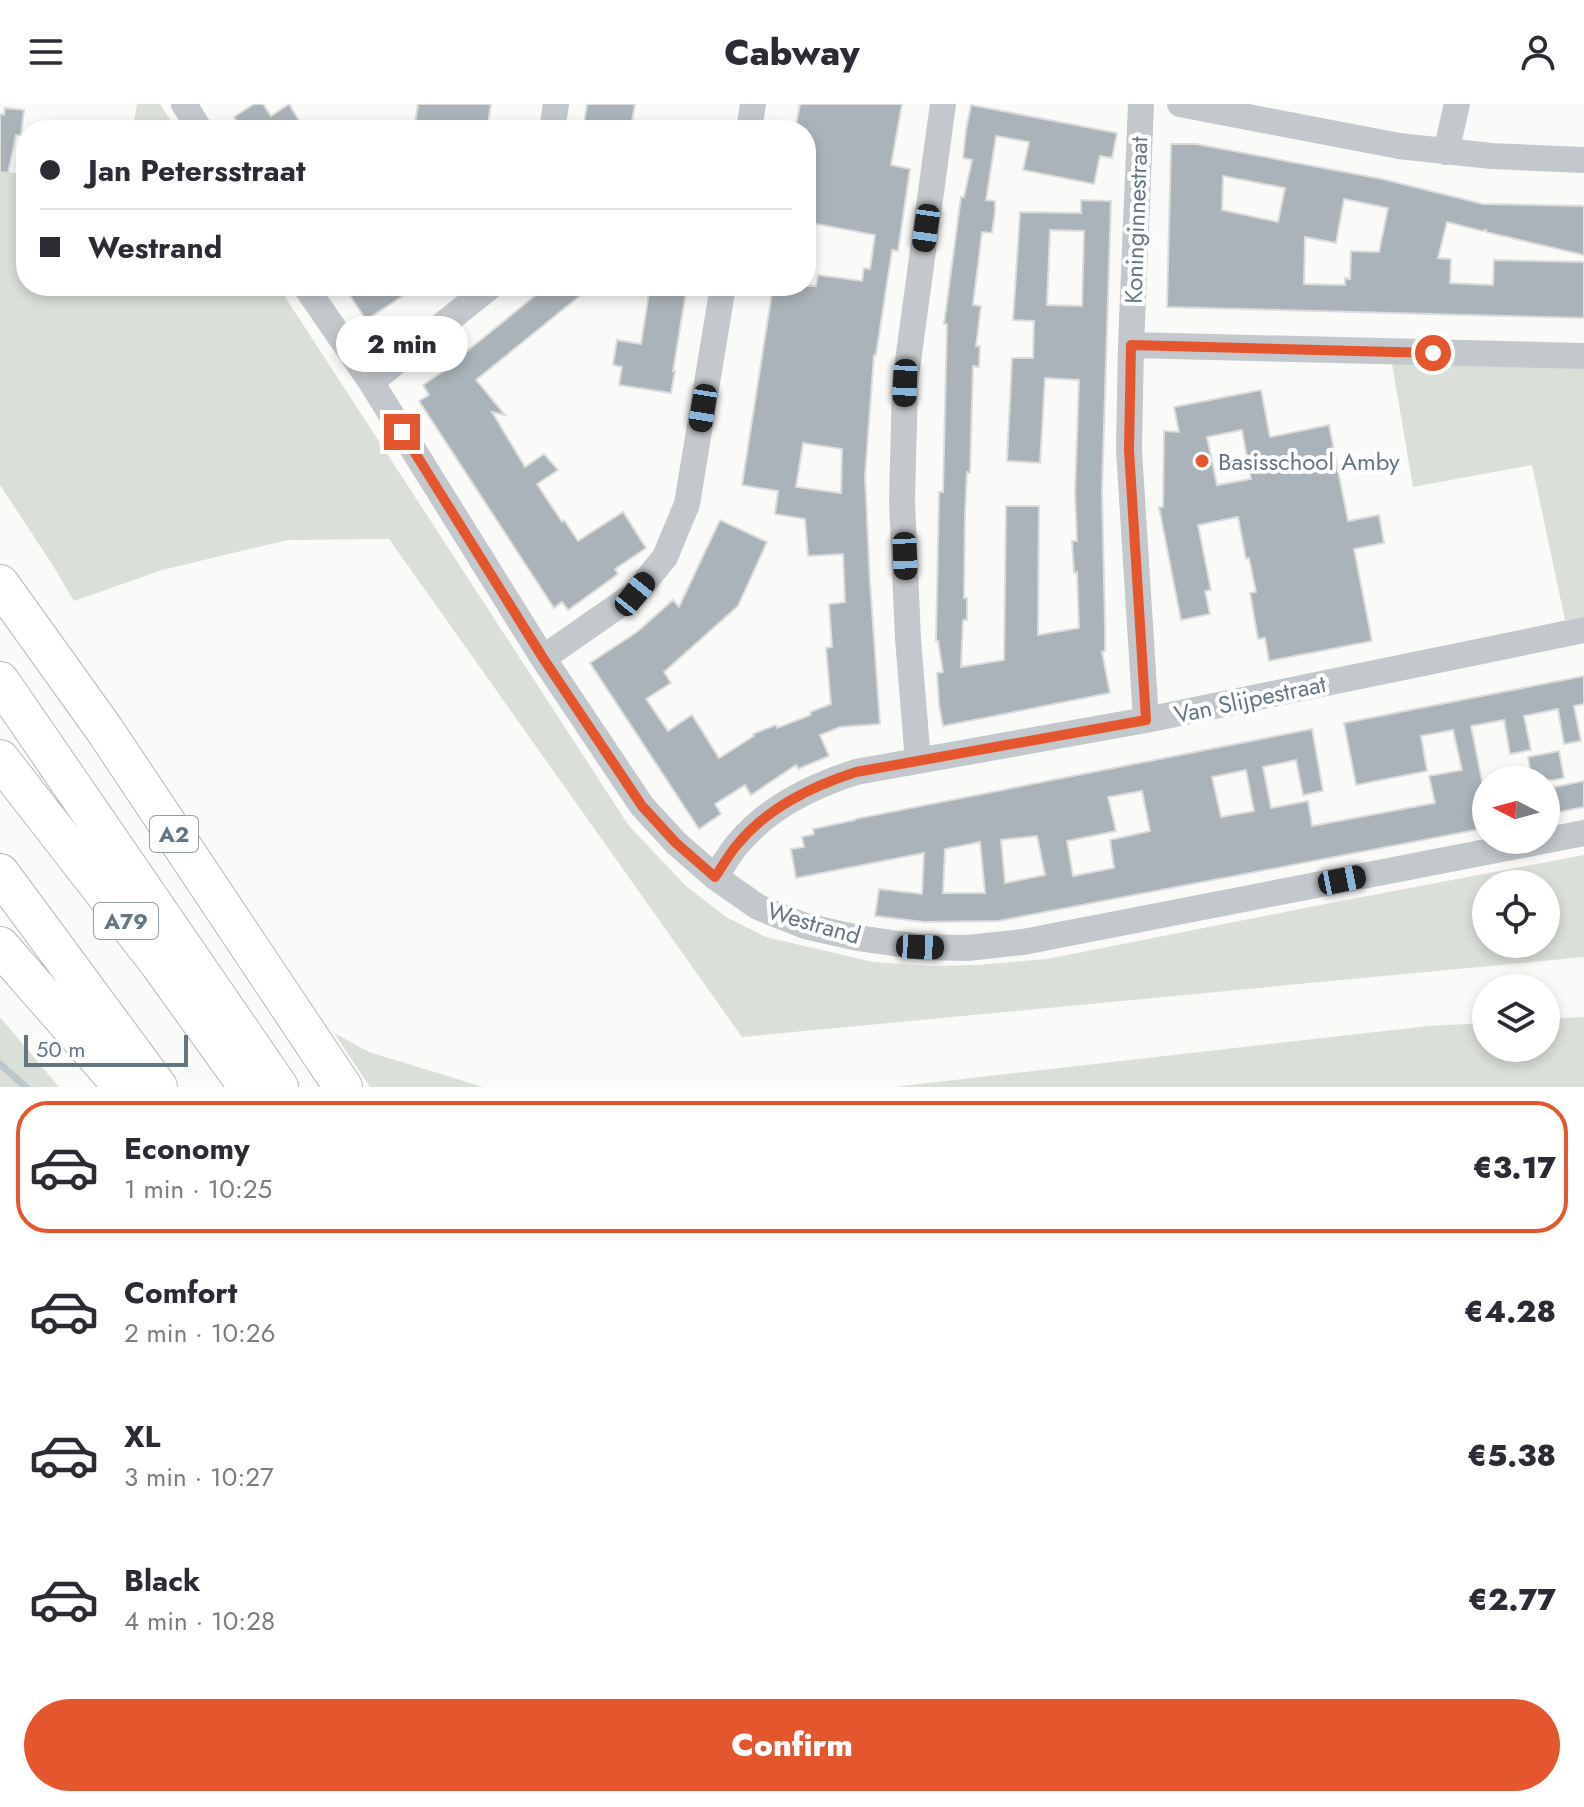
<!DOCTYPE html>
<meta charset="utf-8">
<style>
:root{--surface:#fff;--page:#f7f7f7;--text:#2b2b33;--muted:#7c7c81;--line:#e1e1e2;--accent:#e4572e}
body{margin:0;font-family:Jost,sans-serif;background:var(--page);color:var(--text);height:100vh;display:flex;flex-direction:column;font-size:30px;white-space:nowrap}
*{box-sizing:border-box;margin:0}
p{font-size:26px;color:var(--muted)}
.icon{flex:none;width:44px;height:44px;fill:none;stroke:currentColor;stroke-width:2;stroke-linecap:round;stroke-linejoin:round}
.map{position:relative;height:983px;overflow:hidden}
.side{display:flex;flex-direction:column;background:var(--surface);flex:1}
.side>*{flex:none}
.banner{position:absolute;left:16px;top:16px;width:800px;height:176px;border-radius:32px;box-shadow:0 4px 12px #0003;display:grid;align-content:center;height:176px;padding:0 24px;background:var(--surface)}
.needle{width:52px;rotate:276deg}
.tools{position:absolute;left:1472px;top:662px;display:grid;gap:16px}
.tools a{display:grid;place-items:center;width:88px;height:88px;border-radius:50%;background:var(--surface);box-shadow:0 4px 12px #0003;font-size:40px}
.scale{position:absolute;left:24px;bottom:20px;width:164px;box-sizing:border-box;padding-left:8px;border:4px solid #657683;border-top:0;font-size:22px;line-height:28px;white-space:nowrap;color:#657683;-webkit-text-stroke:6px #fff;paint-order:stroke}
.end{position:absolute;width:36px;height:36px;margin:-18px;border:10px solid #e4572e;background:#fff;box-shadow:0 0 0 4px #fff}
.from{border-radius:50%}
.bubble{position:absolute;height:56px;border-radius:28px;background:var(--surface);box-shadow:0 4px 12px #0003;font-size:26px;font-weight:800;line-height:56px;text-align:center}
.car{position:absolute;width:24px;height:48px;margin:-24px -12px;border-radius:10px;box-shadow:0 0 6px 2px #0007;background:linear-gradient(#222 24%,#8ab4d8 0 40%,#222 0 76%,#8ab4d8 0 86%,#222 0)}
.banner b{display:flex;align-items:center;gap:28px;height:76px;font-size:30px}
.banner b+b{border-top:2px solid var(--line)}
.banner i{width:20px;height:20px;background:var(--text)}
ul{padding:14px 0 0;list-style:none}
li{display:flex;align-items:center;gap:24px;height:132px;margin:0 16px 12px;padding:0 8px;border:4px solid transparent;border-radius:32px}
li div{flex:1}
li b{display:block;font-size:30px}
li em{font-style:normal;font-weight:800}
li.active{border-color:var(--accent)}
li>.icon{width:72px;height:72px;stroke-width:1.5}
.cta{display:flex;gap:16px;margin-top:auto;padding:16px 24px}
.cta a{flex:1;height:92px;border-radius:48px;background:var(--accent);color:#fff;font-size:32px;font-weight:800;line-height:92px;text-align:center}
header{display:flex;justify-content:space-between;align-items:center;height:104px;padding:0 24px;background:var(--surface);font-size:36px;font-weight:800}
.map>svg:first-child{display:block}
.green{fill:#dadfd7;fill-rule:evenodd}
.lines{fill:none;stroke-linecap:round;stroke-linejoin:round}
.stream{stroke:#bbc7cb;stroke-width:7}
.building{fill:#aab3b9;stroke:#dcdcda;stroke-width:2;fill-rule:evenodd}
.highway-casing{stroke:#b4b9bd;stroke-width:40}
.minor{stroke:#c3c8cc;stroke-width:26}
.highway{stroke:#fff;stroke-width:38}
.route{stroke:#e4572e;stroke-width:10}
.poi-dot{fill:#e4572e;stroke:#fff;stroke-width:3}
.labels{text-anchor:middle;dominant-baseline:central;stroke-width:8;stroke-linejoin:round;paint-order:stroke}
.shield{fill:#fff;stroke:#939fa8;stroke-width:2}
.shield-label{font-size:22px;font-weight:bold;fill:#657683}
.street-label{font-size:24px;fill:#657683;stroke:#fff}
.poi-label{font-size:24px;fill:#657683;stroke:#fff;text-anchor:start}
</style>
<header><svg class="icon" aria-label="menu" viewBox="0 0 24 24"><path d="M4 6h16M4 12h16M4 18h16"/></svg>Cabway<svg class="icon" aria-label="person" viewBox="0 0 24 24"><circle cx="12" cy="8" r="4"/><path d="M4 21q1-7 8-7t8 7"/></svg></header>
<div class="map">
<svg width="1584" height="983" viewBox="0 0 1584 983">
<rect width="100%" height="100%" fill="#fafaf8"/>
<path class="green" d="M137,0H160L177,26H133Z
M26,55V182H278L629,722L686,782L726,813L766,833L873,858L930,862L978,861L1047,855L1320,801L1584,751V853L742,933L389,435L288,436L162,466L74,497L50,457L0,381V66L23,71ZM1486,780H1546V840H1486Z
M1391,254L1584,260V513L1565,516L1532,361L1413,383Z
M0,913L59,983H0Z
M1584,913V983H893L1428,922L1486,919V944H1546V915Z
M334,929L369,948L483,983H370Z"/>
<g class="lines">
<path class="stream" d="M0,960L26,983"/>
</g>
<path class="building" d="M254,0H263L271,12L289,0L305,26H242L234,13Z
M418,0H491L487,26H414Z
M587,0H635L631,23L613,20L612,26H583Z
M800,0H902L891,61L910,65L898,147L892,146L876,251H874L865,372L870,478L880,620L840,623L820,631L829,652L798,665L796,661L751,691L745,681L715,700L721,710L699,725L590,559L637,528L673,496L679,503L720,416L767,438L738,502L664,568L671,579L646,595L668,627L692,611L719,654L754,632L753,630L776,621L777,624L811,611L810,608L831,600L826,544L832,543L829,500L845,498L843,450L808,452L805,415L775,410L778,387L742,381L773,182H816L818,171L862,177L864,164L870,165L875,131L806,118V26H795ZM803,339L842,345L841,389L796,383Z
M971,1L1117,29L1112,54L1100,52L1094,80L1023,66L1029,38L996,32L986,96L995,97V107L992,129L982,128L973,201L981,202L976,242H980L979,263L973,262L970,369L967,368L965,410L964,494H967V516H963L961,563L1004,556L1006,402H1039L1038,531L1079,524L1077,468L1074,469L1072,437H1077L1075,390L1079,276L1045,274L1040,359L1007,357L1012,254H1033L1034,217L1013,216L1020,108L1081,109V96L1111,97L1102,386L1105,522V547L1102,548L1110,589L943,622L939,601L937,569L943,568L938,537H936L939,388H943L946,261L947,220H944L961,93H964L972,56L963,54L966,26ZM1050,126L1084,127L1082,202L1047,201Z
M5,4L24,6L21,31H16L8,69L0,68V10L4,11Z
M1171,40H1196L1382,75L1483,100L1584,102V151L1486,128V126L1482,127L1447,118L1438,154L1451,155L1450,179L1493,181L1494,156L1584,158V214L1167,203ZM1223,72L1285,84L1278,118L1222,106ZM1344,95L1388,104L1379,148L1351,147L1350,175L1345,174V181L1304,180L1305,133L1336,139Z
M344,182H418L366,216Z
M547,182H592L476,276L505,311L492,308L525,363L544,350L558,366L537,380L562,418L564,416L578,437L623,408L646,444L615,465L618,470L568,506L562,498L554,504L419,297L429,291L423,281L463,254L461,252Z
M650,182H687L673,267H675L671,289L619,281L622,263L613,261L617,236L641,240Z
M1261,286L1270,333L1329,321L1348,417L1379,411L1384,439L1354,445L1372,537L1269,557L1265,534L1258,535L1250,489L1256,488L1249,454L1246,455L1238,413L1198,421L1211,486L1205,487L1210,510L1181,516L1159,403H1163L1164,327L1179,328L1174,303ZM1242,326L1251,375L1217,381L1207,333Z
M1584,572V600L1574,602L1581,637L1564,640L1558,605L1524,612L1531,646L1510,650L1504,616L1471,622L1486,697V724L998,817L924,818L875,812L879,785L922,790L924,749L796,774L791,745L804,743L802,733L814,730L813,725L855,716V715L1312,625L1323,687L1303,691L1296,656L1263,663L1271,704L1308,697L1312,722L1435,699L1429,672L1462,666L1453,626L1421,632L1427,667L1356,681L1344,619ZM1246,666L1254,707L1221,713L1212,673ZM1142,687L1150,727L1110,736L1114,764L1073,772L1067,737L1116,727L1108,693ZM1037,732L1045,771L1005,779L1001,736ZM980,738L985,789H943L945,745Z
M1559,647L1564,674L1554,676H1532L1528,653Z
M1584,677V703L1559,708L1554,683Z"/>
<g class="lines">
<g class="highway-casing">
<path id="highway" d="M0,480L104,625L343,983
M0,577L279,983
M0,655L158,858L248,983
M0,769L158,983
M0,842L123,983"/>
</g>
<path class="minor" d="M184,0L200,26
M1141,0L1131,241L1129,346L1146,616
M1180,0L1399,42L1491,52L1584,56
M552,26L556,0
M749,26L753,0
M1446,48L1457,0
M305,182L371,278L543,554L642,702L676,739L715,773L758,803L805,822L858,834L920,843L967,844L1023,838L1584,729
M1131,241L1584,252
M371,278L491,182
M543,554L635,490L665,453L687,400L723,182
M918,657L908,535L902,397L905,279L943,0
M715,773C722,763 728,752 736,742C767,704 810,683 856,668L1146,616L1584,526"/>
<use href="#highway" class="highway"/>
</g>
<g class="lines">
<path class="route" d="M402,328L543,554L642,702L676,739L715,773C722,763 728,752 736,742C767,704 810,683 856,668L1146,616L1129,346L1131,241L1433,249"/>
</g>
<circle class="poi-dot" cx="1202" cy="357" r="8"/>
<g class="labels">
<g class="shield">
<rect x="150" y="712" width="48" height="36" rx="6"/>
<rect x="94" y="799" width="64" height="36" rx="6"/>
</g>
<g class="shield-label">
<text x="174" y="730">A2</text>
<text x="126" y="817">A79</text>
</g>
<g class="street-label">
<text transform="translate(1136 116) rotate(-88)">Koninginnestraat</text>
<text transform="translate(1250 595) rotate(-12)">Van Slijpestraat</text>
<text transform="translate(814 819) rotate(16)">Westrand</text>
</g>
<g class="poi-label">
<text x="1218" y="357">Basisschool Amby</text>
</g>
</g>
</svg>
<div class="tools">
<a><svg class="needle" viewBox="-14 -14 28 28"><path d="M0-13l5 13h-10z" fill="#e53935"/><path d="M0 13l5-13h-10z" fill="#7c7c81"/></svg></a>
<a><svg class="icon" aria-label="locate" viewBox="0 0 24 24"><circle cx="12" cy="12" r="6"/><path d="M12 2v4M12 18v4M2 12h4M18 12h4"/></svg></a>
<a><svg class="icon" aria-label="layers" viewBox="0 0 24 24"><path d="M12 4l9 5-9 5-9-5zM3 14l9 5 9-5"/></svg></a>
</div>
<div class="scale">50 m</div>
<i class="end from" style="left:1433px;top:249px"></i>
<i class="end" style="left:402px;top:328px"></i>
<div class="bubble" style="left:336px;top:212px;width:132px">2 min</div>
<i class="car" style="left:926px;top:124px;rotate:188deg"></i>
<i class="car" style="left:905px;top:279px;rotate:182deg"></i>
<i class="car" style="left:703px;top:304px;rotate:189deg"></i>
<i class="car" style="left:905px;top:452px;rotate:178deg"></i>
<i class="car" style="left:635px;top:490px;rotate:39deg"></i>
<i class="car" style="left:1342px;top:776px;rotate:79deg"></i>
<i class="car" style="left:920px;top:843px;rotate:92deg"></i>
<div class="banner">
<b><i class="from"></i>Jan Petersstraat</b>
<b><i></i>Westrand</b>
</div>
</div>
<section class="side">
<ul>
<li class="active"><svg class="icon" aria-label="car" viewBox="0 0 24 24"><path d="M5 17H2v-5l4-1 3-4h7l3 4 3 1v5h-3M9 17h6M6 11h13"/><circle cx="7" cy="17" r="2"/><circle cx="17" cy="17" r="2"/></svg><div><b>Economy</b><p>1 min · 10:25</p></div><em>€3.17</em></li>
<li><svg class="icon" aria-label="car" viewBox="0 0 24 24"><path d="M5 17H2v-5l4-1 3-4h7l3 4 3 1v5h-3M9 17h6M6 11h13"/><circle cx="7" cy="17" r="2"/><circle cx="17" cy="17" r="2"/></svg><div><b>Comfort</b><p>2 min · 10:26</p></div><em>€4.28</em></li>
<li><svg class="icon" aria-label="car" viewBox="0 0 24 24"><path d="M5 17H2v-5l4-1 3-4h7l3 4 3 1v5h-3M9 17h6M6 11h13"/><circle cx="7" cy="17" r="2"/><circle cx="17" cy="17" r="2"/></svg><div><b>XL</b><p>3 min · 10:27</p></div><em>€5.38</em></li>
<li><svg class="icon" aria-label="car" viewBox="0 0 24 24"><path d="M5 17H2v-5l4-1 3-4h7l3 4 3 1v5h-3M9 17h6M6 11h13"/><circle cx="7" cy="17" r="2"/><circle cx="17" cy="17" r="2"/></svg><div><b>Black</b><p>4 min · 10:28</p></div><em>€2.77</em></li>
</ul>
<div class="cta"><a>Confirm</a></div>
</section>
